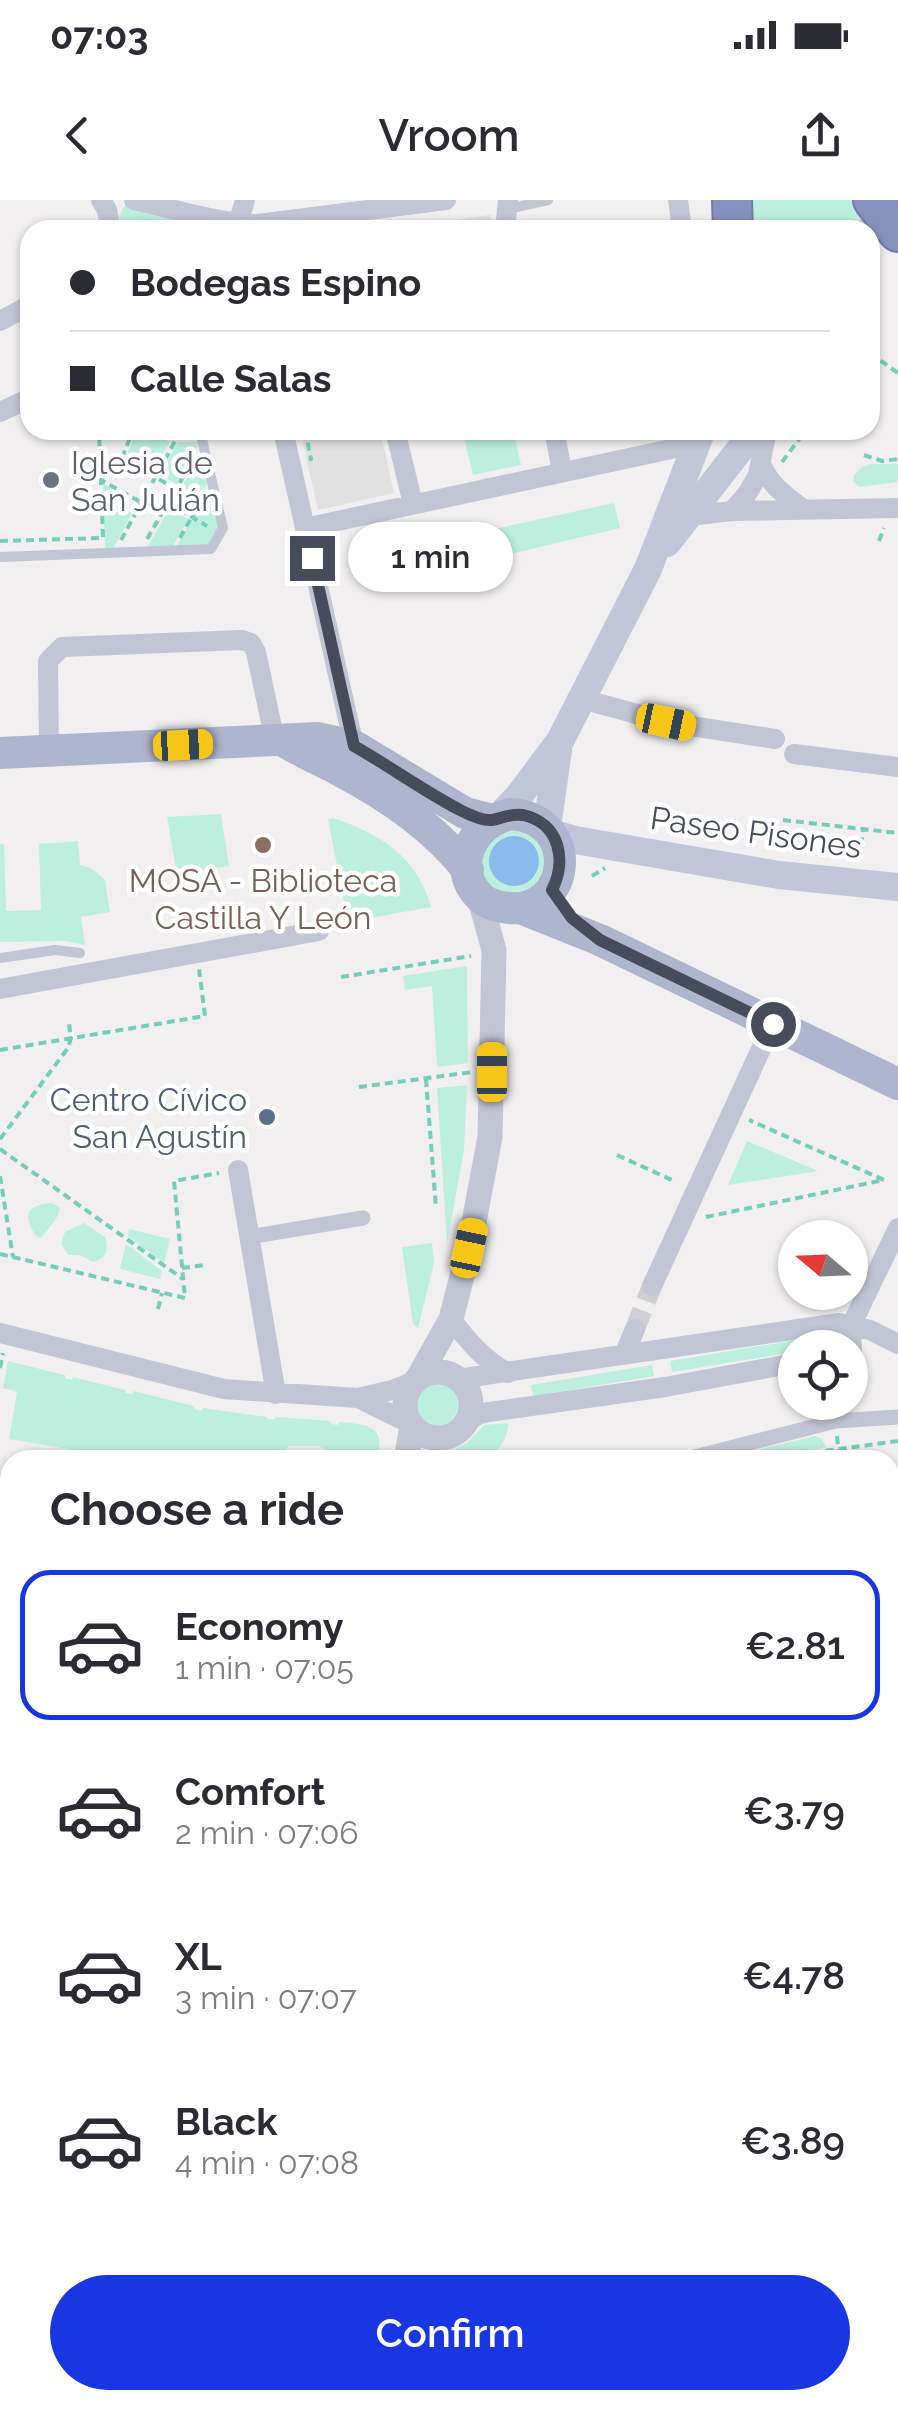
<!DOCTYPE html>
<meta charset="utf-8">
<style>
:root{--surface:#fff;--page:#f2f2f3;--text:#2b2b33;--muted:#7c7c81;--line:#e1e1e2;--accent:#1836e2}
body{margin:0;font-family:Raleway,sans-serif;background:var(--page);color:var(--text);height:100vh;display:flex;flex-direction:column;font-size:38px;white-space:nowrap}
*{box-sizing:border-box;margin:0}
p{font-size:32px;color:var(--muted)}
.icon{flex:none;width:55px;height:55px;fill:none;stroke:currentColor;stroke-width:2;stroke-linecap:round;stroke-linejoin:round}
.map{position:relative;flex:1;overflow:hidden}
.details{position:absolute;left:0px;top:1250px;width:900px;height:960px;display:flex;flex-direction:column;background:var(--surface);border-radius:30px 30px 0 0;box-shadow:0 2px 8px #0004}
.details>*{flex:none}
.banner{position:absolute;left:20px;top:20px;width:860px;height:220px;border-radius:30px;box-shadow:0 2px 8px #0004;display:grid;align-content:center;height:220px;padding:0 50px;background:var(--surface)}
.needle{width:65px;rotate:289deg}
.tools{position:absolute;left:778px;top:1020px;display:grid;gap:20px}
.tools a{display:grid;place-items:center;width:90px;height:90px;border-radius:50%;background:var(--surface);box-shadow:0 2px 8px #0004;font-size:50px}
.end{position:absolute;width:45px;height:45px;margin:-22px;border:12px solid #474c5c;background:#fff;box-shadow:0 0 0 5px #fff}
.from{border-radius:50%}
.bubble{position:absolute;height:70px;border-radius:35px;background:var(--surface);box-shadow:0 2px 8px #0004;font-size:32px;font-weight:600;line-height:70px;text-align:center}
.car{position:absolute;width:30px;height:60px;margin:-30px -15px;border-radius:12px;box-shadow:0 0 8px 2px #0007;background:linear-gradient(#f5c518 24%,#345 0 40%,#f5c518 0 76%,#345 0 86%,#f5c518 0)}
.banner b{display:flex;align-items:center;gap:35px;height:95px;font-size:38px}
.banner b+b{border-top:2px solid var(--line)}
.banner i{width:25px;height:25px;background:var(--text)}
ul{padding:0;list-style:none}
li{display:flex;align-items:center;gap:30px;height:150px;margin:0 20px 15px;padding:0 30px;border:5px solid transparent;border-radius:30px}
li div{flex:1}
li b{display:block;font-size:38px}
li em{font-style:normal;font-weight:600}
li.current{border-color:var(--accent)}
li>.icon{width:90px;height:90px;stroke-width:1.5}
h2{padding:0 50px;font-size:45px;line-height:120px}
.cta{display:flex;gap:20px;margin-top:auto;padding:20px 50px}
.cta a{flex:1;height:115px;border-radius:60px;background:var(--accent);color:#fff;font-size:40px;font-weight:600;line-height:115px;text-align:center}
.status{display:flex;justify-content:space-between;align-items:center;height:70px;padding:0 50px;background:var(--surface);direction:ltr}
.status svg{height:28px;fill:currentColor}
header{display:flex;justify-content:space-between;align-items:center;height:130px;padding:0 50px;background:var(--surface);font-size:45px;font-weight:600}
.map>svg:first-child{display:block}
.education{fill:#e2e1e1}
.green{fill:#bdefdf}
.water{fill:#8abbed}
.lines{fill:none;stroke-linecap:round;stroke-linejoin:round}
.minor-tunnel{stroke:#cfced2;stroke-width:20;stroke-dasharray:20 10;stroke-linecap:butt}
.secondary-tunnel{stroke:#cfced2;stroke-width:28;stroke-dasharray:28 14;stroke-linecap:butt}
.motorway-casing{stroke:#717caa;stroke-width:42}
.path{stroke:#75cebb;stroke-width:4;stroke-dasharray:8 5;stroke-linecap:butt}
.service{stroke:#c2c6d4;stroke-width:10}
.pedestrian{stroke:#c2c6d4;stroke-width:15}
.minor{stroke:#c2c6d4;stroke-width:20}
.tertiary{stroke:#c2c6d4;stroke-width:25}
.secondary{stroke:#c1c6d8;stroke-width:28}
.primary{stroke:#aeb5ce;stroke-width:32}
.motorway{stroke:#8691be;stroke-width:38}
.route{stroke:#474c5c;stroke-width:12}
.worship-dot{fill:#6b7280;stroke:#fff;stroke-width:4}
.education-dot{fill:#8d6e63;stroke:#fff;stroke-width:4}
.service-dot{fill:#5c6f8a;stroke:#fff;stroke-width:4}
.labels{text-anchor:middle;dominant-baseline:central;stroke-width:9;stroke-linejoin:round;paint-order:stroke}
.worship-label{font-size:32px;fill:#5b616d;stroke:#fff;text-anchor:start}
.street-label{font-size:32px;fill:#474c5c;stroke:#fff}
.education-label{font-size:32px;fill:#785e54;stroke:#fff}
.service-label{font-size:32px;fill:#4e5e75;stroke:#fff;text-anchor:end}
</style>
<div class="status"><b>07:03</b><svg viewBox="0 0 49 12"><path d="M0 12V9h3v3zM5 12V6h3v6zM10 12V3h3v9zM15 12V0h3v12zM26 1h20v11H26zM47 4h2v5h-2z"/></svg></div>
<header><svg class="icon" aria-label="back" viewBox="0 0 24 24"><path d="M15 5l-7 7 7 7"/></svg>Vroom<svg class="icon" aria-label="share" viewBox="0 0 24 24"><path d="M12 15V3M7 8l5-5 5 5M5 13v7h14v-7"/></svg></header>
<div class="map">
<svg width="898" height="2210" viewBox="0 0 898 2210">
<rect width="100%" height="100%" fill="#f1efef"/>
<path class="education" d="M490,15L494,30H384Z
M300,230H380L394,293L318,310Z
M0,1573L10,1574V1793L0,1809Z"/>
<path class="green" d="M741,0H855L868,19L863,30H741Z
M125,5L193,22L194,26L182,30H123L119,16Z
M137,230H147L170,242L153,270L126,257Z
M462,230H513L521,265L473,275Z
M178,242H200L177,284L159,275Z
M203,251L209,280L194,307L176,297Z
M871,264H898V282L859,287L853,281L854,275L862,267Z
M103,283L117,291L115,304L132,313L113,349H105Z
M211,286L221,328L209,347L175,349Z
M614,303L620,328L502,356L498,336L492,337L490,330Z
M169,309L188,319L172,348H147Z
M475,334L480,355L472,357L473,365L466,368L464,360L440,366L435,343H438L440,350L446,349L444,341L456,338L457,341H460V337Z
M221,614L229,666L177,674L167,617Z
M333,618C380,634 417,656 431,707L348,722L328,619Z
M527,627L549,654L538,687L504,695L484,681L481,648L495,630Z
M78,641L80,665C90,666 99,673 105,681L110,712L81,717L85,745L65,741L0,742V644H4L6,711L41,710L39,644Z
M467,766L468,863L437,867L432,786L405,790L403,776Z
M467,885L464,950L447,1043L437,888Z
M747,941L818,971L728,985Z
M51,1003L60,1007C59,1019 48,1028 41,1038L36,1036C23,1016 25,1005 51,1003Z
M84,1023L105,1037C109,1051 107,1058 93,1062L80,1055H68L61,1043L65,1032Z
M129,1029L170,1039L164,1063L128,1036Z
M432,1043L434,1063L418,1128L413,1124L402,1047Z
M126,1044L162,1071L160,1079L120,1069Z
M802,1139L804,1147L795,1148V1152L672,1172L670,1161Z
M8,1161L65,1175V1178L72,1180L73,1177L125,1190V1193L132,1194L134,1191L194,1206L193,1209L201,1211L203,1208L267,1217V1219L274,1220L276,1217L331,1221V1224L338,1225L339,1222C367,1224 388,1226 376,1260L349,1258L341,1260L319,1246H288L284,1260H133L9,1239L17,1192L3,1188Z
M652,1165L654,1176L533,1196L531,1185Z
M414 1204a22 22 0 1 1 44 0a22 22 0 1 1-44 0Z
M508,1223C509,1238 498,1250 488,1260H435L467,1243L484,1225Z
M815,1236L822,1239L826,1247L768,1260H716Z"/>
<path class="water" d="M489 661a25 25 0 1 1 50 0a25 25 0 1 1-50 0Z"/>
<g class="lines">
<path class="minor-tunnel" d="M635,1129L652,1086"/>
<path class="secondary-tunnel" d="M870,41L878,0"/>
<g class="motorway-casing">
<path id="motorway" d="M732,0L733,30
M873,0L898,32"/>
</g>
<path class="path" d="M870,153L898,173
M154,230L156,234L182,232
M305,230L311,259L309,260
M864,255L882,261L898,259
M122,258L133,230
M782,262L806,230
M168,303L207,326
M162,314L101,280L122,258L176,289
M180,338L202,298
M147,339L193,260
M121,340L180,232
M0,341L103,338L99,230
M879,341L884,328
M783,620L898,633
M860,658L863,629
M592,676L605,668
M341,777L471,756
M0,850L205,816L199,769
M426,879L436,1008
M359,887L473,872
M0,939L68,848L71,838L69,824
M0,949L183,1079
M617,955L674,981
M0,976L13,1057
M706,1017L884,980L749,920
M0,1054L185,1098L174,981L219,973
M182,1068L204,1065
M158,1109L162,1093
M0,1168L3,1153
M837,1236L839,1255
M788,1260L824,1251L898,1241
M890,1686L898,1661
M0,1831L10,1814
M890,1859L898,1865
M890,1938L898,1948
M427,2200L429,2206L452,2200
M783,2200L855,2210
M736,2210L776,2200"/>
<path class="service" d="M508,9L548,0
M0,357L211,349L223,328L200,231
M0,758L55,750L80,753"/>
<path class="pedestrian" d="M249,1037L363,1018
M683,1260L836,1221L898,1217
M0,2022L10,2023"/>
<path class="minor" d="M101,0L107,10L111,30
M134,0C175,9 215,23 258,24L446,0
M508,0L506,20L508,30
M678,0L682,30
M239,30L238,24L245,0
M0,121L30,105
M0,212L30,198
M283,230L354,546
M395,230L413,304
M554,230L562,271
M762,266C771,286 786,296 803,309
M732,311L747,294L758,275L767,230
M689,316L732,311L898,308
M305,328L671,249L700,237
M582,499L666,522L775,539
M49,551L48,461L62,447L242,440L251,443L256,452L275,541
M794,554L898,567
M0,789L319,731
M238,970L276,1194
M652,1086L773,823
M451,1119C468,1141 484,1160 508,1173
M0,1133L224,1189L358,1198L392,1190L415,1181
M852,1153L851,1126L898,1028
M624,1155L635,1129
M458,1179L839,1123L870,1130L898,1144
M358,1198L411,1224
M833,1202L835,1213
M467,1221L482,1213L665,1187L795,1163
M890,1354H898
M0,1402L10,1404
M890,1516H898
M0,1545L10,1546
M890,1635L898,1609
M890,1819L898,1816
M0,1884L10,1865
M890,1984L898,1990
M0,2181L10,2182
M215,2200L309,2210
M548,2200L551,2210"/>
<path class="tertiary" d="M405 1205a33 33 0 1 1 66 0a33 33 0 1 1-66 0Z
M418,1178L451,1119L469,1049L490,937L494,750L479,696
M406,1260L412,1226
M364,2200L367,2210"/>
<path class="secondary" d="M667,343L755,230
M499,617L518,597L560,541L648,369L702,230
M547,627L558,550
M551,633L575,640L779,675L898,687"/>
<path class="primary" d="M284,541C301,552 320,560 339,570C387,595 434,627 468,670
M0,553L318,538L354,546L465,613L493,620
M511,614C581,619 572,713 509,708C499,707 487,704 480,697C450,668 472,622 511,614Z
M520,708L600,740L898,884"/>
<use href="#motorway" class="motorway"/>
</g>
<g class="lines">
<path class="route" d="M312,358L354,546C391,567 425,592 462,611C470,615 483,621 492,620C503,618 511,613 523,615C560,623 567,661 552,690L572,718L600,740L773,824"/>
</g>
<circle class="worship-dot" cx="51" cy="280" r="10"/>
<circle class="education-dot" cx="263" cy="645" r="10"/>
<circle class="service-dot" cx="267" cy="917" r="10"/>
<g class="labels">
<g class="worship-label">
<text x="71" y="262">Iglesia de<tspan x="71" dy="37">San Julián</tspan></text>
</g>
<g class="street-label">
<text transform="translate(756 632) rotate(8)">Paseo Pisones</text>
</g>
<g class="education-label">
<text x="263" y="680">MOSA - Biblioteca<tspan x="263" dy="37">Castilla Y León</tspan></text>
</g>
<g class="service-label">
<text x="247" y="899">Centro Cívico<tspan x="247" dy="37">San Agustín</tspan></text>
</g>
</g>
</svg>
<div class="tools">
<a><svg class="needle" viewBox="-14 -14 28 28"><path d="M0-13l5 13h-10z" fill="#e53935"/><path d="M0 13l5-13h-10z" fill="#7c7c81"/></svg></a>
<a><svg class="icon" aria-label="locate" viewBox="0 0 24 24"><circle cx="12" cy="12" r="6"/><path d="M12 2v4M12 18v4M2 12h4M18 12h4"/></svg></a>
</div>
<i class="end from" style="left:773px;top:824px"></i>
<i class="end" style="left:312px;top:358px"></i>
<div class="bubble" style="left:348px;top:322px;width:165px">1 min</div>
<i class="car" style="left:666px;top:522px;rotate:102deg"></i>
<i class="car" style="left:183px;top:545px;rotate:87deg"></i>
<i class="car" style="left:492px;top:872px;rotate:0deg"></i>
<i class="car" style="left:469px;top:1048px;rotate:12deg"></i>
<div class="banner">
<b><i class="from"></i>Bodegas Espino</b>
<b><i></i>Calle Salas</b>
</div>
<section class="details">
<h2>Choose a ride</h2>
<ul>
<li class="current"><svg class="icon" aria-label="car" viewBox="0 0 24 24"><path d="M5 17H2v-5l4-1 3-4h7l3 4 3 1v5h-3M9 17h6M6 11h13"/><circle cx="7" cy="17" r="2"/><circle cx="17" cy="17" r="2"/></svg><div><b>Economy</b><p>1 min · 07:05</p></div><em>€2.81</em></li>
<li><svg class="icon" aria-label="car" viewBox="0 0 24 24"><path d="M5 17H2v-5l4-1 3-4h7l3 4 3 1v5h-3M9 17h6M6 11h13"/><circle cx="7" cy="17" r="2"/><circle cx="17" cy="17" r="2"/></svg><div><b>Comfort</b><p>2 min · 07:06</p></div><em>€3.79</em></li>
<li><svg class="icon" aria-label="car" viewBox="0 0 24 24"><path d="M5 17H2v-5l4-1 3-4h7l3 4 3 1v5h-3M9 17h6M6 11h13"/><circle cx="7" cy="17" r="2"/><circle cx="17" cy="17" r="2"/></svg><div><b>XL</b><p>3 min · 07:07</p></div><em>€4.78</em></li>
<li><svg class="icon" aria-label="car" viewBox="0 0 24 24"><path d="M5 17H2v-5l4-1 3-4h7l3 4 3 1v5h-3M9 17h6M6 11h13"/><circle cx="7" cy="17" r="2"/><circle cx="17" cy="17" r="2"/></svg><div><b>Black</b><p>4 min · 07:08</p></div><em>€3.89</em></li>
</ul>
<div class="cta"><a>Confirm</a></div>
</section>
</div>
